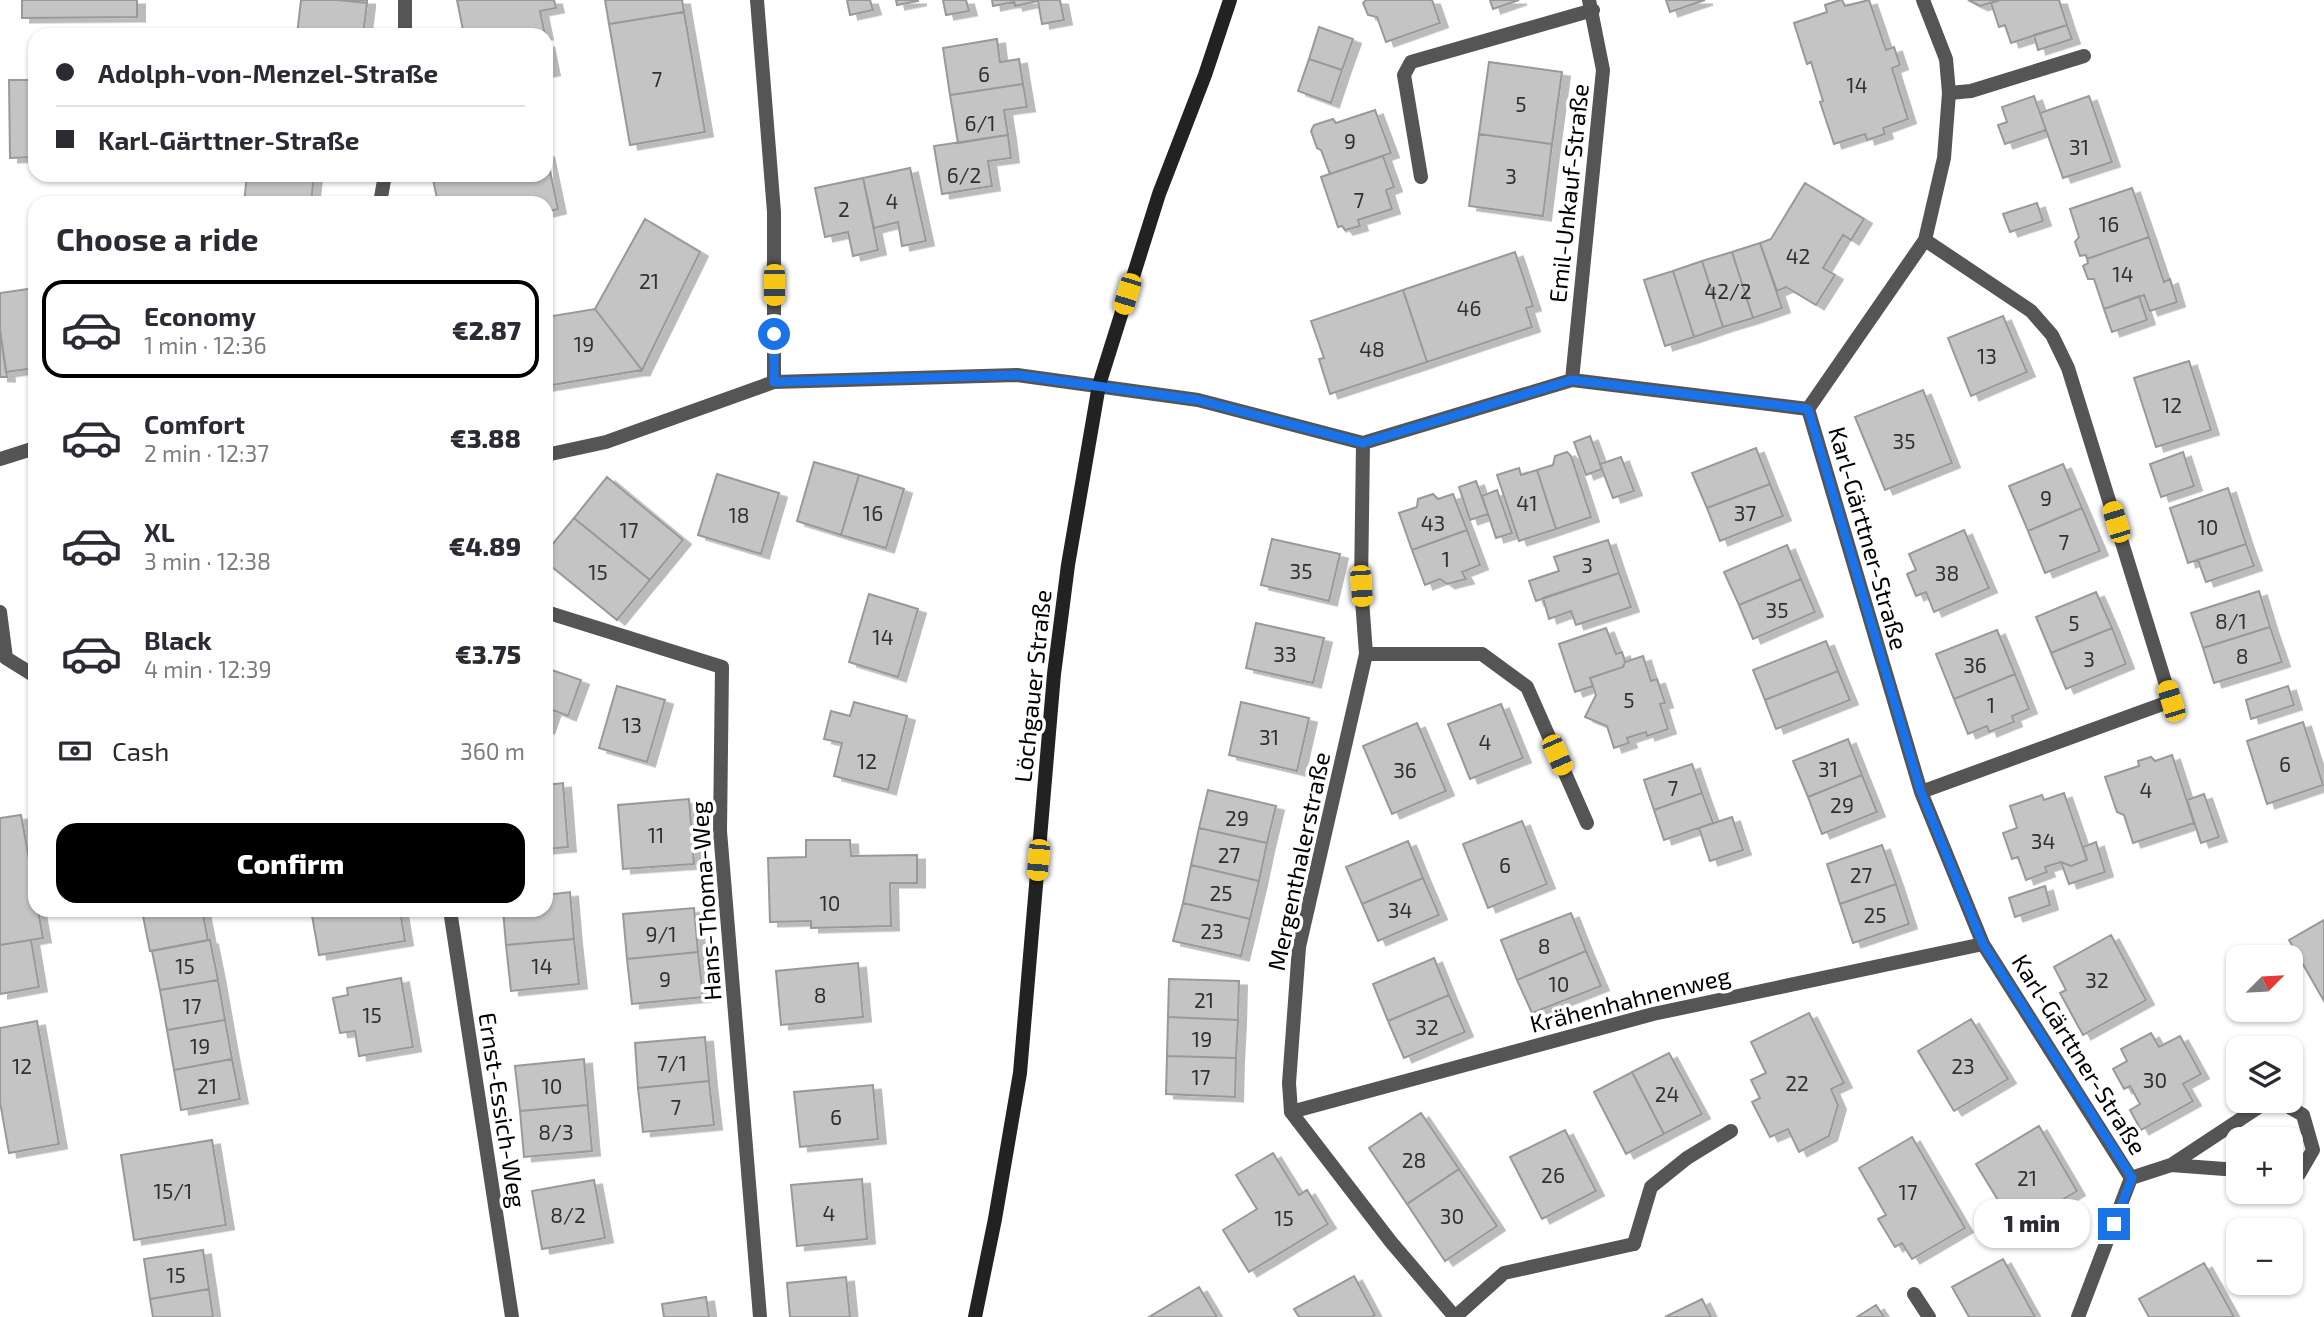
<!DOCTYPE html>
<meta charset="utf-8">
<style>
:root{--surface:#fff;--page:#f2f2f3;--text:#2b2b33;--muted:#7c7c81;--line:#e1e1e2;--accent:#000}
body{margin:0;font-family:"Exo 2",sans-serif;background:var(--page);color:var(--text);height:100vh;display:flex;flex-direction:column;font-size:26px;white-space:nowrap}
*{box-sizing:border-box;margin:0}
p{font-size:23px;color:var(--muted)}
.icon{flex:none;width:38px;height:38px;fill:none;stroke:currentColor;stroke-width:2;stroke-linecap:round;stroke-linejoin:round}
.map{position:relative;flex:1;overflow:hidden}
.side{position:absolute;left:28px;top:196px;width:525px;height:721px;display:flex;flex-direction:column;background:var(--surface);border-radius:21px;box-shadow:0 2px 5px #0004}
.side>*{flex:none}
.banner{position:absolute;left:28px;top:28px;width:525px;height:154px;border-radius:21px;box-shadow:0 2px 5px #0004;display:grid;align-content:center;height:154px;padding:0 28px;background:var(--surface)}
.needle{width:46px;rotate:66deg}
.fabs{position:absolute;left:2226px;top:945px;display:grid;gap:14px}
.fabs a{display:grid;place-items:center;width:77px;height:77px;border-radius:14px;background:var(--surface);box-shadow:0 2px 5px #0004;font-size:35px}
.end{position:absolute;width:32px;height:32px;margin:-16px;border:9px solid #1a73e8;background:#fff;box-shadow:0 0 0 4px #fff}
.from{border-radius:50%}
.bubble{position:absolute;height:49px;border-radius:21px;background:var(--surface);box-shadow:0 2px 5px #0004;font-size:23px;font-weight:800;line-height:49px;text-align:center}
.car{position:absolute;width:21px;height:42px;margin:-21px -10px;border-radius:9px;box-shadow:0 0 5px 2px #0007;background:linear-gradient(#f5c518 24%,#345 0 40%,#f5c518 0 76%,#345 0 86%,#f5c518 0)}
.banner b{display:flex;align-items:center;gap:24px;height:66px;font-size:26px}
.banner b+b{border-top:2px solid var(--line)}
.banner i{width:18px;height:18px;background:var(--text)}
ul{padding:0;list-style:none}
li{display:flex;align-items:center;gap:21px;height:98px;margin:0 14px 10px;padding:0 14px;border:4px solid transparent;border-radius:21px}
li div{flex:1}
li b{display:block;font-size:26px}
li em{font-style:normal;font-weight:800}
li.selected{border-color:var(--accent)}
li>.icon{width:63px;height:63px;stroke-width:1.5}
h2{padding:0 28px;font-size:32px;line-height:84px}
.pay{display:flex;align-items:center;gap:18px;height:77px;padding:0 28px;font-size:26px}
.pay p{margin-inline-start:auto}
.action{display:flex;gap:14px;margin-top:auto;padding:14px 28px}
.action a{flex:1;height:80px;border-radius:21px;background:var(--accent);color:#fff;font-size:28px;font-weight:800;line-height:80px;text-align:center}
.map>svg:first-child{display:block}
.building{fill:#c4c4c4;stroke:#999;stroke-width:2;filter:url(#shadow)}
.lines{fill:none;stroke-linecap:round;stroke-linejoin:round}
.lane{stroke:#555;stroke-width:14}
.street{stroke:#555;stroke-width:14}
.secondary{stroke:#222;stroke-width:14}
.route{stroke:#1a73e8;stroke-width:9}
.labels{text-anchor:middle;dominant-baseline:central;stroke-width:7;stroke-linejoin:round;paint-order:stroke}
.number-label{font-size:21px;fill:#313131}
.street-label{font-size:24px;fill:#000;stroke:#fff}
</style>
<div class="map">
<svg width="2324" height="1317" viewBox="0 0 2324 1317">
<defs>
<filter id="shadow"><feDropShadow dx="8" dy="4.5" stdDeviation="0" flood-color="#0004"/></filter>
</defs>
<rect width="100%" height="100%" fill="#fff"/>
<path class="building" d="M22,0H137V17L22,18Z
M301,0H337L367,3L363,35H297Z
M337,0H367V3Z
M457,0H554L556,8L540,11L545,35H464Z
M605,0H682L684,12L609,24Z
M847,0H870L873,10L850,15Z
M896,0H918V1L897,5Z
M943,0H966L969,11L946,15Z
M992,0H1014V2L993,6Z
M1014,0H1060L1064,20L1042,24L1038,1L1015,6Z
M1366,0H1432L1440,23L1386,42L1377,17L1368,15L1363,3Z
M1490,0H1519L1493,9Z
M1666,0H1705L1670,12Z
M1840,0H1842L1845,6L1869,0L1886,50L1894,47L1900,65L1892,68L1908,119L1883,128L1885,134L1867,140L1865,134L1834,144L1820,102L1823,101L1811,62L1807,64L1794,23L1827,12L1825,5Z
M1968,0H2000L1980,6Z
M2000,0H2059L2067,25L2011,43L2005,25L1999,27L1991,3Z
M684,12L705,132L630,145L609,24Z
M2067,25L2072,39L2038,50L2034,35Z
M1319,27L1353,39L1342,70L1309,59Z
M997,39L1000,62L1019,59L1023,84L950,95L943,48Z
M546,42L552,71L546,72Z
M1309,59L1342,70L1331,103L1298,91Z
M1489,62L1562,72L1552,144L1479,134Z
M9,80H35V157L10,158Z
M1023,84L1027,107L1004,110L1008,135L958,143L950,95Z
M2034,96L2046,130L2005,144L1998,125L2007,122L2002,107Z
M2089,96L2112,162L2063,178L2040,113Z
M1375,110L1391,153L1330,174L1321,150L1317,148L1311,131L1314,125L1333,119L1336,123Z
M1479,134L1552,144L1543,216L1469,206Z
M1008,135L1011,158L988,161L992,186L942,194L934,146Z
M546,152L558,209L546,212V203H438L432,175H546Z
M1383,156L1394,187L1386,190L1392,209L1358,220L1360,226L1345,230L1342,226L1338,227L1321,177Z
M910,168L926,241L902,246L898,222L874,228L863,178Z
M247,175H314L311,203H244Z
M863,178L878,250L853,256L848,232L825,237L815,188Z
M1805,183L1864,219L1851,240L1843,235L1823,268L1835,275L1816,305L1786,287L1777,291L1760,243L1771,239Z
M2132,188L2149,237L2087,259L2086,255L2080,256L2075,242L2079,237L2070,209Z
M2037,203L2043,221L2010,232L2003,214Z
M645,219L700,252L642,370L595,309Z
M2149,237L2164,282L2170,279L2177,302L2150,311L2144,295L2104,309L2094,279H2088L2083,266L2088,263L2087,259Z
M1760,243L1782,308L1753,318L1732,252Z
M1515,252L1533,306L1526,308L1532,327L1427,362L1403,290Z
M1732,252L1753,318L1723,327L1702,261Z
M1702,261L1723,327L1694,337L1673,271Z
M1673,271L1694,337L1665,346L1644,280Z
M35,288V368L6,372L0,330V293Z
M1403,290L1427,362L1330,394L1319,359L1324,358L1311,321Z
M2139,296L2147,320L2112,332L2104,309Z
M595,309L642,370L546,386V317Z
M2003,316L2027,372L1971,396L1948,338Z
M0,330L7,377H0Z
M2189,361L2211,430L2156,447L2134,378Z
M1923,390L1952,463L1885,490L1855,417Z
M1590,436L1602,469L1586,475L1574,442Z
M1756,448L1770,484L1707,508L1692,473Z
M1567,452L1571,456L1591,517L1556,529L1537,470L1553,465L1555,456Z
M2183,452L2194,486L2161,497L2150,464Z
M1621,457L1634,491L1613,498L1600,464Z
M814,462L859,475L841,535L797,521Z
M2063,464L2082,508L2028,531L2009,486Z
M1519,468L1521,475L1537,470L1556,529L1519,541L1497,475Z
M717,474L779,493L761,554L698,535Z
M859,475L904,489L886,548L841,535Z
M607,477L683,540L650,580L574,518Z
M1476,481L1488,514L1470,520L1459,487Z
M1770,484L1783,516L1720,541L1707,508Z
M2228,488L2246,544L2188,563L2170,508Z
M1497,490L1512,533L1496,538L1482,496Z
M1433,494L1438,499L1453,494L1467,530L1412,550L1399,513L1417,507L1418,499Z
M2082,508L2100,551L2045,573L2028,531Z
M574,518L650,580L617,620L546,562V552Z
M1467,530L1480,565L1462,572L1466,579L1447,584L1440,579L1425,585L1412,550Z
M1964,530L1989,588L1934,612L1926,592L1916,596L1907,574L1916,570L1909,554Z
M1272,539L1340,554L1329,601L1261,585Z
M1608,540L1619,573L1536,601L1529,581L1559,571L1554,557Z
M2246,544L2254,566L2206,582L2198,560Z
M1787,545L1801,579L1739,605L1724,572Z
M1619,573L1631,607L1576,625L1571,611L1549,619L1543,598Z
M1801,579L1815,612L1753,639L1739,605Z
M2259,591L2270,627L2203,648L2191,613Z
M2096,592L2112,628L2051,653L2036,617Z
M869,594L918,609L898,677L849,662Z
M1256,623L1324,638L1313,683L1246,668Z
M2270,627L2282,662L2214,683L2203,648Z
M1606,628L1616,654L1622,652L1625,662L1623,667L1590,678L1593,686L1575,692L1559,644Z
M2112,628L2126,664L2066,689L2051,653Z
M1997,630L2015,674L1954,699L1936,654Z
M1826,641L1838,671L1765,700L1753,670Z
M1643,656L1651,681L1657,679L1665,703L1660,704L1668,729L1647,736L1646,732L1627,738L1629,743L1614,748L1607,726L1585,717L1596,695L1590,678L1623,667L1625,662Z
M546,668L581,680L568,716L553,710L546,730Z
M1838,671L1850,700L1776,729L1765,700Z
M2015,674L2029,709L2012,716L2014,722L1989,732L1987,726L1968,734L1954,699Z
M617,686L665,700L647,762L599,748Z
M2288,686L2294,705L2251,719L2246,700Z
M854,702L907,716L888,790L834,776L842,743L824,739L831,711L850,716Z
M1241,702L1309,718L1297,771L1229,755Z
M1501,704L1523,758L1470,779L1448,724Z
M2303,722L2323,785L2267,804L2247,741Z
M1417,723L1446,791L1392,814L1363,746Z
M1848,739L1862,775L1808,797L1793,761Z
M2172,755L2194,823L2133,843L2124,815L2117,812L2105,777L2139,766L2138,761L2151,757L2155,761Z
M1692,764L1702,793L1654,810L1644,780Z
M1862,775L1877,812L1822,834L1808,797Z
M563,783L568,847L546,849V785Z
M1208,790L1276,806L1267,843L1199,828Z
M1702,793L1713,823L1664,840L1654,810Z
M2064,793L2087,860L2071,866L2061,862L2045,867L2047,872L2026,880L2018,857L2012,859L2003,833L2017,828L2010,806L2042,795L2044,800Z
M2204,794L2219,837L2201,843L2187,800Z
M689,799L694,864L623,869L618,805Z
M21,815L35,892V910H38L43,938L0,945V818Z
M1732,817L1743,850L1710,861L1699,828Z
M1522,821L1547,884L1488,908L1463,844Z
M1199,828L1267,843L1259,881L1191,865Z
M806,840H850L851,856L917,855V883H890L891,926L811,928V921L770,922L768,858L806,857Z
M1408,841L1423,878L1362,904L1346,867Z
M2096,842L2105,872L2069,884L2061,862L2071,866L2087,860L2083,847Z
M1882,845L1896,884L1840,904L1827,864Z
M1191,865L1259,881L1250,919L1183,903Z
M1423,878L1439,915L1378,941L1362,904Z
M1896,884L1909,924L1853,943L1840,904Z
M2045,886L2050,905L2015,917L2009,898Z
M570,892L574,939L506,945L503,910H546V895Z
M1183,903L1250,919L1241,956L1173,941Z
M694,908L698,952L627,959L623,914Z
M202,910L208,940L150,951L142,911Z
M311,910H400L405,941L319,955Z
M1571,913L1586,951L1517,980L1501,940Z
M2324,920V1001L2289,940Z
M2111,935L2146,1000L2083,1035L2060,993L2066,990L2054,967Z
M574,939L579,984L511,991L506,945Z
M31,940L39,987L0,994V945Z
M210,940L218,980L160,990L152,951Z
M1586,951L1601,986L1532,1013L1517,980Z
M698,952L703,997L632,1004L627,959Z
M1434,958L1449,995L1388,1021L1373,984Z
M858,963L863,1017L781,1025L776,971Z
M401,978L413,1047L359,1056L355,1031L340,1033L333,998L348,995L347,988Z
M1169,979L1239,981L1238,1020L1168,1017Z
M218,980L225,1020L167,1030L160,990Z
M1449,995L1465,1032L1404,1058L1388,1021Z
M1809,1013L1844,1083L1831,1089L1838,1105L1829,1136L1799,1152L1788,1129L1770,1137L1752,1102L1760,1098L1751,1080L1766,1073L1751,1042Z
M1168,1017L1238,1020L1236,1058L1167,1056Z
M1971,1019L2008,1079L1954,1111L1918,1051Z
M225,1020L232,1059L174,1070L167,1030Z
M37,1021L59,1144L9,1153L0,1102V1028Z
M2151,1033L2159,1047L2180,1036L2201,1074L2183,1084L2193,1101L2141,1130L2130,1110L2140,1104L2130,1086L2124,1089L2113,1069L2127,1061L2121,1049Z
M705,1037L709,1081L638,1088L635,1043Z
M1669,1053L1702,1114L1664,1134L1632,1072Z
M1167,1056L1236,1058L1235,1097L1166,1094Z
M232,1059L240,1099L181,1110L174,1070Z
M584,1059L588,1105L520,1111L515,1066Z
M1632,1072L1664,1134L1626,1154L1594,1092Z
M709,1081L714,1125L643,1132L638,1088Z
M873,1085L878,1139L800,1147L794,1092Z
M588,1105L592,1151L524,1157L520,1111Z
M1421,1113L1459,1169L1407,1204L1369,1148Z
M2039,1126L2077,1191L2015,1228L1976,1164Z
M1565,1130L1596,1191L1542,1219L1510,1157Z
M1912,1137L1965,1228L1912,1259L1902,1243L1895,1247L1878,1219L1886,1215L1859,1168Z
M212,1140L226,1225L134,1240L121,1155Z
M1273,1153L1299,1195L1307,1190L1328,1224L1249,1272L1223,1230L1257,1209L1236,1175Z
M1459,1169L1497,1226L1445,1261L1407,1204Z
M862,1179L867,1239L797,1246L791,1185Z
M594,1180L605,1238L542,1249L532,1191Z
M203,1250L209,1289L150,1299L144,1259Z
M2003,1259L2035,1317H1969L1952,1287Z
M2204,1263L2234,1317H2149L2139,1299Z
M1354,1276L1375,1315L1371,1317H1299L1294,1309Z
M846,1277L850,1317H790L787,1283Z
M1199,1287L1217,1317H1149Z
M209,1289L213,1317H153L150,1299Z
M706,1297L709,1317H664L662,1304Z
M1702,1299L1711,1317H1665Z
M1876,1305L1884,1317H1857Z"/>
<g class="lines">
<path class="lane" d="M1949,93L1971,91L2084,56
M1421,177L1404,75L1411,62L1593,10
M1634,1244L1651,1187L1687,1158L1731,1131
M1914,1294L1929,1317"/>
<path class="street" d="M757,0L774,212V382
M405,35V0
M380,203L385,175
M1572,380L1603,70L1589,0
M1808,409L1925,240L1944,158L1949,93L1946,59L1923,0
M1363,443L1361,586L1366,654L1299,947L1289,1083L1291,1112L1391,1242L1455,1317
M546,455L606,442L774,382L1017,375L1198,400L1363,443L1572,380L1808,409L1921,792L1983,944L2131,1178L2078,1317
M0,459L35,448
M0,612L6,658L35,676
M546,612L722,667L720,831L760,1317
M1366,654H1482L1527,687L1587,823
M1921,792L2171,701L2068,368L2052,335L2031,311L1925,240
M450,910L512,1317
M2279,1101L2303,1115L2313,1150L2299,1174L2291,1173
M1291,1112L1653,1014L1983,944
M2171,1165L2238,1170
M2131,1178L2171,1165L2268,1101
M1455,1317L1504,1273L1634,1244"/>
<path class="secondary" d="M975,1317L995,1219L1020,1073L1054,674L1068,565L1099,385L1159,194L1205,75L1230,0"/>
</g>
<g class="lines">
<path class="route" d="M774,334V382L1017,375L1198,400L1363,443L1572,380L1808,409L1921,792L1983,944L2132,1178L2114,1224"/>
</g>
<g class="labels">
<g class="number-label">
<text x="984" y="73">6</text>
<text x="657" y="78">7</text>
<text x="1857" y="84">14</text>
<text x="1521" y="103">5</text>
<text x="980" y="122">6/1</text>
<text x="1350" y="140">9</text>
<text x="2079" y="146">31</text>
<text x="964" y="174">6/2</text>
<text x="1511" y="175">3</text>
<text x="1359" y="199">7</text>
<text x="892" y="200">4</text>
<text x="844" y="208">2</text>
<text x="2109" y="223">16</text>
<text x="1798" y="255">42</text>
<text x="2123" y="273">14</text>
<text x="649" y="280">21</text>
<text x="1728" y="290">42/2</text>
<text x="1469" y="307">46</text>
<text x="584" y="343">19</text>
<text x="1372" y="348">48</text>
<text x="1987" y="355">13</text>
<text x="2172" y="404">12</text>
<text x="1904" y="440">35</text>
<text x="2046" y="497">9</text>
<text x="1527" y="502">41</text>
<text x="873" y="512">16</text>
<text x="1745" y="512">37</text>
<text x="739" y="514">18</text>
<text x="1433" y="522">43</text>
<text x="2208" y="526">10</text>
<text x="629" y="529">17</text>
<text x="2064" y="541">7</text>
<text x="1446" y="558">1</text>
<text x="1587" y="564">3</text>
<text x="1301" y="570">35</text>
<text x="598" y="571">15</text>
<text x="1947" y="572">38</text>
<text x="1777" y="609">35</text>
<text x="2231" y="620">8/1</text>
<text x="2074" y="622">5</text>
<text x="883" y="636">14</text>
<text x="1285" y="653">33</text>
<text x="2242" y="655">8</text>
<text x="2089" y="658">3</text>
<text x="1975" y="664">36</text>
<text x="1629" y="699">5</text>
<text x="1991" y="704">1</text>
<text x="632" y="724">13</text>
<text x="1269" y="736">31</text>
<text x="1485" y="741">4</text>
<text x="867" y="760">12</text>
<text x="2285" y="763">6</text>
<text x="1828" y="768">31</text>
<text x="1405" y="769">36</text>
<text x="1673" y="787">7</text>
<text x="2146" y="789">4</text>
<text x="1842" y="804">29</text>
<text x="1237" y="817">29</text>
<text x="656" y="834">11</text>
<text x="2043" y="840">34</text>
<text x="1229" y="854">27</text>
<text x="1505" y="864">6</text>
<text x="1861" y="874">27</text>
<text x="1221" y="892">25</text>
<text x="830" y="902">10</text>
<text x="1400" y="909">34</text>
<text x="1875" y="914">25</text>
<text x="1212" y="930">23</text>
<text x="661" y="933">9/1</text>
<text x="1544" y="945">8</text>
<text x="185" y="965">15</text>
<text x="542" y="965">14</text>
<text x="665" y="978">9</text>
<text x="2097" y="979">32</text>
<text x="1559" y="983">10</text>
<text x="820" y="994">8</text>
<text x="1204" y="999">21</text>
<text x="192" y="1005">17</text>
<text x="372" y="1014">15</text>
<text x="1427" y="1026">32</text>
<text x="1202" y="1038">19</text>
<text x="200" y="1045">19</text>
<text x="672" y="1062">7/1</text>
<text x="22" y="1065">12</text>
<text x="1963" y="1065">23</text>
<text x="1201" y="1076">17</text>
<text x="2155" y="1079">30</text>
<text x="1797" y="1082">22</text>
<text x="207" y="1085">21</text>
<text x="552" y="1085">10</text>
<text x="1667" y="1093">24</text>
<text x="676" y="1106">7</text>
<text x="836" y="1116">6</text>
<text x="556" y="1131">8/3</text>
<text x="1414" y="1159">28</text>
<text x="1553" y="1174">26</text>
<text x="2027" y="1177">21</text>
<text x="173" y="1190">15/1</text>
<text x="1908" y="1191">17</text>
<text x="829" y="1212">4</text>
<text x="568" y="1214">8/2</text>
<text x="1452" y="1215">30</text>
<text x="1284" y="1217">15</text>
<text x="176" y="1274">15</text>
</g>
<g class="street-label">
<text transform="translate(1568 193) rotate(-84)">Emil-Unkauf-Straße</text>
<text transform="translate(1869 538) rotate(74)">Karl-Gärttner-Straße</text>
<text transform="translate(1032 686) rotate(-84)">Löchgauer Straße</text>
<text transform="translate(1298 861) rotate(-78)">Mergenthalerstraße</text>
<text transform="translate(705 901) rotate(-94)">Hans-Thoma-Weg</text>
<text transform="translate(1630 999) rotate(-14)">Krähenhahnenweg</text>
<text transform="translate(2080 1054) rotate(58)">Karl-Gärttner-Straße</text>
<text transform="translate(503 1110) rotate(81)">Ernst-Essich-Weg</text>
</g>
</g>
</svg>
<div class="fabs">
<a><svg class="needle" viewBox="-14 -14 28 28"><path d="M0-13l5 13h-10z" fill="#e53935"/><path d="M0 13l5-13h-10z" fill="#7c7c81"/></svg></a>
<a><svg class="icon" aria-label="layers" viewBox="0 0 24 24"><path d="M12 4l9 5-9 5-9-5zM3 14l9 5 9-5"/></svg></a>
<a>+</a>
<a>−</a>
</div>
<i class="end from" style="left:774px;top:334px"></i>
<i class="end" style="left:2114px;top:1224px"></i>
<div class="bubble" style="left:1974px;top:1199px;width:116px">1 min</div>
<i class="car" style="left:774px;top:285px;rotate:180deg"></i>
<i class="car" style="left:1127px;top:294px;rotate:197deg"></i>
<i class="car" style="left:2116px;top:522px;rotate:343deg"></i>
<i class="car" style="left:1361px;top:586px;rotate:176deg"></i>
<i class="car" style="left:2171px;top:701px;rotate:343deg"></i>
<i class="car" style="left:1557px;top:755px;rotate:156deg"></i>
<i class="car" style="left:1038px;top:860px;rotate:185deg"></i>
<div class="banner">
<b><i class="from"></i>Adolph-von-Menzel-Straße</b>
<b><i></i>Karl-Gärttner-Straße</b>
</div>
<section class="side">
<h2>Choose a ride</h2>
<ul>
<li class="selected"><svg class="icon" aria-label="car" viewBox="0 0 24 24"><path d="M5 17H2v-5l4-1 3-4h7l3 4 3 1v5h-3M9 17h6M6 11h13"/><circle cx="7" cy="17" r="2"/><circle cx="17" cy="17" r="2"/></svg><div><b>Economy</b><p>1 min · 12:36</p></div><em>€2.87</em></li>
<li><svg class="icon" aria-label="car" viewBox="0 0 24 24"><path d="M5 17H2v-5l4-1 3-4h7l3 4 3 1v5h-3M9 17h6M6 11h13"/><circle cx="7" cy="17" r="2"/><circle cx="17" cy="17" r="2"/></svg><div><b>Comfort</b><p>2 min · 12:37</p></div><em>€3.88</em></li>
<li><svg class="icon" aria-label="car" viewBox="0 0 24 24"><path d="M5 17H2v-5l4-1 3-4h7l3 4 3 1v5h-3M9 17h6M6 11h13"/><circle cx="7" cy="17" r="2"/><circle cx="17" cy="17" r="2"/></svg><div><b>XL</b><p>3 min · 12:38</p></div><em>€4.89</em></li>
<li><svg class="icon" aria-label="car" viewBox="0 0 24 24"><path d="M5 17H2v-5l4-1 3-4h7l3 4 3 1v5h-3M9 17h6M6 11h13"/><circle cx="7" cy="17" r="2"/><circle cx="17" cy="17" r="2"/></svg><div><b>Black</b><p>4 min · 12:39</p></div><em>€3.75</em></li>
</ul>
<div class="pay"><svg class="icon" aria-label="cash" viewBox="0 0 24 24"><path d="M3 7h18v10H3z"/><circle cx="12" cy="12" r="2"/></svg>Cash<p>360 m</p></div>
<div class="action"><a>Confirm</a></div>
</section>
</div>
